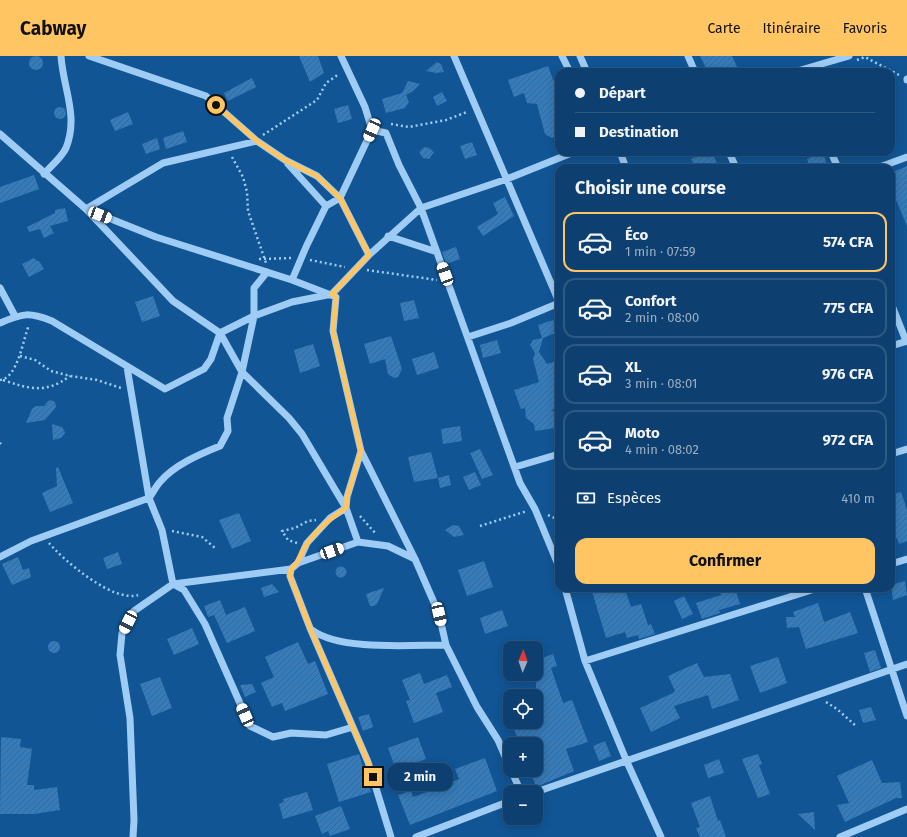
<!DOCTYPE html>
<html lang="fr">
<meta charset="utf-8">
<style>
:root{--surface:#0d4070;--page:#1b4b78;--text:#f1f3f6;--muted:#9aafc3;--line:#2d5983;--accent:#ffc562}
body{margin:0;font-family:"Fira Sans",sans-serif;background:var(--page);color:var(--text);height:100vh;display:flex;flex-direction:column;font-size:15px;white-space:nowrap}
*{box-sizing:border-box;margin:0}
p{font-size:13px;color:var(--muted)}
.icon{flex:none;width:22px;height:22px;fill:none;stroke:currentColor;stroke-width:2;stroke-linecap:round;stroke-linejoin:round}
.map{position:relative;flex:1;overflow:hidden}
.side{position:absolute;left:555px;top:108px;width:340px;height:428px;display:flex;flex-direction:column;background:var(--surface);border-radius:12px;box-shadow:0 2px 10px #0003,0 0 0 1px var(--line)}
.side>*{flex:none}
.guide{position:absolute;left:555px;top:12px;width:340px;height:88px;border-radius:12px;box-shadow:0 2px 10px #0003,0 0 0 1px var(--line);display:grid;align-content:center;height:88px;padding:0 20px;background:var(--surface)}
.needle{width:26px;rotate:2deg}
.buttons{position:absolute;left:503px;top:585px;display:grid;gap:8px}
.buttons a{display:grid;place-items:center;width:40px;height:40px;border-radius:8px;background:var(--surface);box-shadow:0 2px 10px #0003,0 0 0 1px var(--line);font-size:20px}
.end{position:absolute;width:18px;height:18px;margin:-9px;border:5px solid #ffc562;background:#111;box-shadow:0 0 0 2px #111}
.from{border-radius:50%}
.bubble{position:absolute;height:28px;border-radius:12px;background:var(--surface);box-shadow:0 2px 10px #0003,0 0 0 1px var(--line);font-size:13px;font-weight:700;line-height:28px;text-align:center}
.car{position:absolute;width:12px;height:24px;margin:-12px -6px;border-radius:5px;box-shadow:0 0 3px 1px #0007;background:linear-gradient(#fff 24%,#345 0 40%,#fff 0 76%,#345 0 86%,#fff 0)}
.guide b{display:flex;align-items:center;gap:14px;height:38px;font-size:15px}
.guide b+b{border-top:1px solid var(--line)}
.guide i{width:10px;height:10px;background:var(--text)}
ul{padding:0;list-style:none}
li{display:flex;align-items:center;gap:12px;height:60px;margin:0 8px 6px;padding:0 12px;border:2px solid var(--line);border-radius:12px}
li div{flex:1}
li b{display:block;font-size:15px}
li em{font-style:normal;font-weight:700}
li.active{border-color:var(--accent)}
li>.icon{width:36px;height:36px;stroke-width:1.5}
h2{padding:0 20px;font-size:18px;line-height:48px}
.pay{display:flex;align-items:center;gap:10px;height:44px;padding:0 20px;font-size:15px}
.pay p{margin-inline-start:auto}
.button{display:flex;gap:8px;margin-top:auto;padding:8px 20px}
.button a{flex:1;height:46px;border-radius:12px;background:var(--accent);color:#111;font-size:16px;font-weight:700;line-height:46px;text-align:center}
header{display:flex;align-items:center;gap:24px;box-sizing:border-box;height:56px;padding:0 20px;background:var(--accent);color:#111}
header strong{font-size:19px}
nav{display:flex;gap:22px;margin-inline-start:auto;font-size:14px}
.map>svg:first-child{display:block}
.building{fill:url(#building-hatch)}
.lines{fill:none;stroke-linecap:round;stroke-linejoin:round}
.path{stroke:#9fccf4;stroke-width:2.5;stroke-dasharray:2 3;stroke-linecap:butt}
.minor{stroke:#9fccf4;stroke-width:7}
.route{stroke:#ffc562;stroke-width:5}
</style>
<header>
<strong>Cabway</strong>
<nav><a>Carte</a><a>Itinéraire</a><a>Favoris</a></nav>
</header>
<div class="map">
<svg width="907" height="781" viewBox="0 0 907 781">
<defs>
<pattern id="building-hatch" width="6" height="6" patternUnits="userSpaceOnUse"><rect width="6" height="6" fill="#347cbc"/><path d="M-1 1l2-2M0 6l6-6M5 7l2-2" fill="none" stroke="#3f668a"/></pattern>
</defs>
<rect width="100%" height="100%" fill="#115595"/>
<path class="building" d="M29 7a7 7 0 1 1 14 0a7 7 0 1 1-14 0Z
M299,0H318L324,17L310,26Z
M700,0H732L738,13L732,16H708Z
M437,6L441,8L444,16L437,17L426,15Z
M548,10L559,39V67H557V79L552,82L545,78L537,48L527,47L524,37L514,41L508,24Z
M252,22L256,31L228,45L224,37Z
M408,25L420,28L413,35L406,39L409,46L405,52L386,57L382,43L402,37Z
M442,36L447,45L437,50L433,41Z
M348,49L352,63L338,67L334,53Z
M54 57a6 6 0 1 1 12 0a6 6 0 1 1-12 0Z
M128,56L133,68L115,75L110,64Z
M183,75L187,86L166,93L163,82Z
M157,82L160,93L146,98L142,88Z
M472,86L477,99L465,103L460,90Z
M424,91L429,92L434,96L429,103L423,102L419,96Z
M707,96H712L719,112H696L691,103Z
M823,97L828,112H810L807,103Z
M907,110V170L891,132V117Z
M34,119L39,133L0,147V131Z
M505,141L514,160L483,180L477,171L498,158L493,147Z
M65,152L68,165L50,170L54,177L44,182L40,173L29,176L27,171L55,157V154Z
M456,191L460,203L446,208L442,196Z
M34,202L37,205H39L44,213L29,221L22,208Z
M153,240L160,260L142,266L135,246Z
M414,244L419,262L404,265L400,247Z
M553,264L558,276L543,282L539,296L547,308L557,305L559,311V351L552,354L559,363V367L555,372L535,375L534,368L526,362L525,352L521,353L514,334L539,326L533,303L535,297L530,289L533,284L542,282L538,269Z
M391,280L402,313L398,321L394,322L388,318L385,303L370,308L364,288Z
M497,284L501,297L483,302L480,289Z
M313,288L320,310L300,317L294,294Z
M434,296L439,312L417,319L412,303Z
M51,344L55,346L56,351L45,364L26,367L32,353L36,350H44L48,345Z
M52,368L62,371L64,374L65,377L61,382L53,384Z
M460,370L462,385L443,388L441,373Z
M480,393L493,419L482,423L470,397Z
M431,396L438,422L414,426L408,401Z
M58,411L73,447L50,456L42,437L57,430L56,412Z
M475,416L481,429L469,434L463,421Z
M449,419L451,429L440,432L438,422Z
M901,436L907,454V485L899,488L897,482L891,484V439Z
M239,457L251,485L232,493L219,464Z
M453,469L459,470L464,479L454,481L445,474Z
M118,496L122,508L107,513L103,502Z
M18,501L23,514L29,512L31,521L12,529L2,508Z
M484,505L493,531L467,540L458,514Z
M335.5 516a5.5 5.5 0 1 1 11 0a5.5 5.5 0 1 1-11 0Z
M905,525L907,539L893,544L891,529Z
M272,528L279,536L264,541L261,532Z
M384,532L377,548L374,550H370L366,538Z
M591,532H621L623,537L626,536L631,551L641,548L648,569L651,568L655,578L639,583L638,579L627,582L625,576L606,582Z
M719,532H735L740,548L719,554L720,557L702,563L696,547L721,539Z
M684,540L693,558L682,563L674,545Z
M220,544L226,559L245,551L255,575L227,587L214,559L208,561L204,550Z
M818,547L824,566L850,556L858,577L806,593L799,571L787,572L786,561H795L793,556Z
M502,554L508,570L485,578L480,562Z
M192,572L199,588L174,599L167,583Z
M48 591a6 6 0 1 1 12 0a6 6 0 1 1-12 0Z
M298,586L308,608L315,605L328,638L285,655L282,647L272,651L261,627L274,621L265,601Z
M875,594L881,612L870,616L864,597Z
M553,598L557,610L551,612L563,647L572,644L588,686L566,693L574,715L536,731L530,714H536V688H520L511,666H536V614L541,613L537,604Z
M778,601L787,627L760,637L750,610Z
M697,607L704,621L730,618L739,644L712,653L708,639L674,650L680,662L651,676L640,652L673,637L675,635L668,620Z
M420,617L424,628L447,619L452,631L436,637L443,656L414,667L406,645L410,644L402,624Z
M160,621L172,652L152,660L140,628Z
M252,628L256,636L245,641L240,629Z
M871,651L876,664L863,667L859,654Z
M369,658L373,671L363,675L358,661Z
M1,681L21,683L20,691L32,693L27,729H34V734L57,731L60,754L34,758H0Z
M418,681L426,703L396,714L388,692Z
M605,685L611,700L599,705L593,690Z
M359,698L371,736L339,746L327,708Z
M758,698L762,708L759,709L770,738L758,742L742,703Z
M485,702L497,735L410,769L398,739L411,735L413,741L433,734L459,723L455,713Z
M719,703L724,717L708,722L704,709Z
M872,704L882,727L900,726L902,742H896L845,766L837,749L849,747L837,720Z
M307,736L313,754L283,763L279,748L284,746L283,743Z
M710,740L718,765L720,764L726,781H700L696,772L700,771L691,747Z
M341,750L350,773L330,780L328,775L322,778L315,760Z
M814,756L815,774L798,758Z"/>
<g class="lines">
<path class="path" d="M857,4L865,1L899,19
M391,68L409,71L446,64L467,56
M263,79L317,44L326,27L339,18
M232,101L243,121L247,136L248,155L266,207
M259,203L292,202
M310,204L345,211
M367,214L437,224
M20,300L35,304L51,315L70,320L97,324L121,332
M0,324C18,322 23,283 29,269
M3,324C29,333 46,338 70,320
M0,387L1,388
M548,459L559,464
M360,460L376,478
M480,470L527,455
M172,475L202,481L215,492
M49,487C64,505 114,547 138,539
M297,487L288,484L282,475L295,472L308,465L316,464
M826,646L837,653L856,670"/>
<path class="minor" d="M89,0L206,40L257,85
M454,0L559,246
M562,0L570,16
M580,0L587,16
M688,0L695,16
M794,16L849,0
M907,23V24
M372,74L386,77L399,109L421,152L520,427L535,453L559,511
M0,78L86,153L173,245L220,277L242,316L289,362L302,378L346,452L358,486L388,490L415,503L439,558L446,589L477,651L498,684L510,712
M620,96L626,112
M729,96L736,112
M831,96L838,112
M288,108L326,150
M877,112L907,101
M44,118C51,110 62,101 66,92C79,60 63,32 61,0
M388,180L437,196
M369,199L340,142L317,120L285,104L257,85L163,107L86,153L156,181L292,224L336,241L333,275L361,395L415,503
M292,224L306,191L326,150L340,142L372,74L365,51L341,0
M0,232L15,260
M891,247L906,285
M0,267C23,257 29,256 52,265L165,333L204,313L211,303L220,277L254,260L292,246L332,238L369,199L421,152L507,123L574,96
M468,281L511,267L559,247
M891,290L907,285
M127,311L149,442L162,474L173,528L184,534L205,568L250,670L273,681L291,677L326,679L353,671
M891,398L907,393
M515,411L559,398
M358,486L298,507L291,513L290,520L310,572L368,706L391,781
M0,501L31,485L149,442C153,437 156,430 160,426C174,409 200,398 220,390L228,375L227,362L242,316L254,260V232L267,216
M298,507L307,487L330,462L346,452L347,441L361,395
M891,508L907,503
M565,532L585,605L627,706L661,781
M865,532L907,660
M312,574C340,595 411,589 446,589
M585,605L818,532
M511,714L521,736
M536,736L907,608
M133,781L134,764L130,662L120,599L122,577L134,555L173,528L291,513
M416,781L510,745
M840,781L907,753"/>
</g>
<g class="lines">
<path class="route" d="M216,49L257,85L285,104L317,120L340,142L369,199L332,238L336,241L333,275L361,395L347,441L346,452C332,461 318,473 308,486C300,496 302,504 291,513L290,520L310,572L368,706L373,721"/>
</g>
</svg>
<div class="buttons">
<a><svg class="needle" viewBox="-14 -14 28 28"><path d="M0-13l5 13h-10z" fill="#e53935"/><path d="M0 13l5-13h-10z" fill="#9aafc3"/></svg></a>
<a><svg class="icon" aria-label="locate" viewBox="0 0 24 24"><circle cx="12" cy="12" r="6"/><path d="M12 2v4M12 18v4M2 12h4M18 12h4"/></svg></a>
<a>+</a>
<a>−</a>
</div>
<i class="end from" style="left:216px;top:49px"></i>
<i class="end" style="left:373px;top:721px"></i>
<div class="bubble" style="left:387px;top:707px;width:66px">2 min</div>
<i class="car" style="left:372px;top:74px;rotate:204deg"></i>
<i class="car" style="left:100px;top:159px;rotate:111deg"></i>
<i class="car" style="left:445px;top:218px;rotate:340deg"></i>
<i class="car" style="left:332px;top:495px;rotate:70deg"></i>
<i class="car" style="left:439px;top:558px;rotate:167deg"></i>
<i class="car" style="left:128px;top:566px;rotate:207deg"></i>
<i class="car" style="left:245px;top:659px;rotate:336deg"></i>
<div class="guide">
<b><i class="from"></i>Départ</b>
<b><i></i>Destination</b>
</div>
<section class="side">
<h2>Choisir une course</h2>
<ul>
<li class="active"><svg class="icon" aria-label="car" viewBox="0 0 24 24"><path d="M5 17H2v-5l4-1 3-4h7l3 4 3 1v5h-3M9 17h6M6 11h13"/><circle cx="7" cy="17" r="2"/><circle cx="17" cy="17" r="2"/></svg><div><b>Éco</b><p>1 min · 07:59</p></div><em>574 CFA</em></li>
<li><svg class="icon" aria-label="car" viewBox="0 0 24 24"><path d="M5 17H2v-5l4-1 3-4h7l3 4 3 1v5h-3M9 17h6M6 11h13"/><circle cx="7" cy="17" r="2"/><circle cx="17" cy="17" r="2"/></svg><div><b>Confort</b><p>2 min · 08:00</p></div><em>775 CFA</em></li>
<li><svg class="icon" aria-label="car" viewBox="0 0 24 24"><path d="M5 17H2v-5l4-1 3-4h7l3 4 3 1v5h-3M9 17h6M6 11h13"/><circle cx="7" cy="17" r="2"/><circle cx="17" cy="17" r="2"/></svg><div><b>XL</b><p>3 min · 08:01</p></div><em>976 CFA</em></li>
<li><svg class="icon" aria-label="car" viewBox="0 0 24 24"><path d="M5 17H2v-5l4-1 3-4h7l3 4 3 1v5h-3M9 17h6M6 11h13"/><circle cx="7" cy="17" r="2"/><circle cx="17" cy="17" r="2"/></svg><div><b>Moto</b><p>4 min · 08:02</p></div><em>972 CFA</em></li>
</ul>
<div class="pay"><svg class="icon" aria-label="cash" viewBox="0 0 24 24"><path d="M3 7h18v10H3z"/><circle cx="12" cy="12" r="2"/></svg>Espèces<p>410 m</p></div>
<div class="button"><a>Confirmer</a></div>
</section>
</div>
